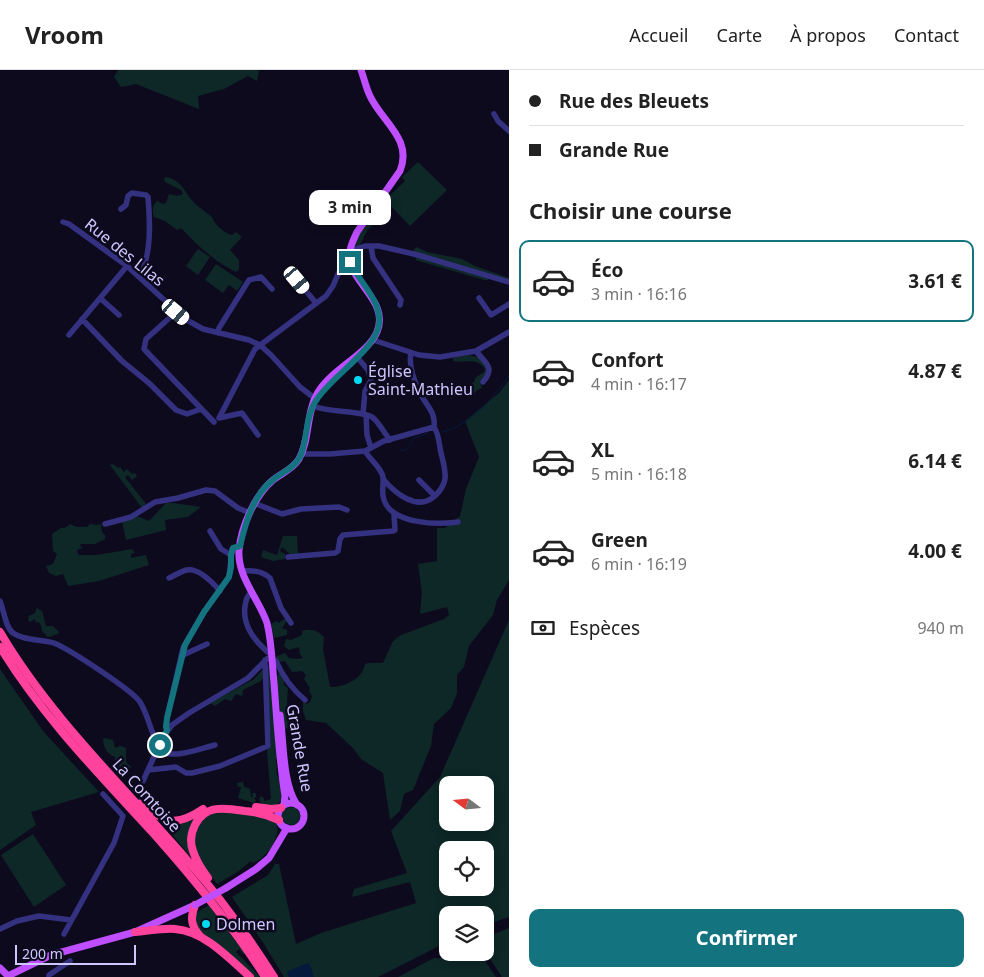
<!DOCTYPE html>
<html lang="fr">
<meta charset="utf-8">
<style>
:root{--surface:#fff;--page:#f6f6f6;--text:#222;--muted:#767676;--line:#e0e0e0;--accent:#137480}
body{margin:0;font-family:"Noto Sans",sans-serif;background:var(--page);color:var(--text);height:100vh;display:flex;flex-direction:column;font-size:19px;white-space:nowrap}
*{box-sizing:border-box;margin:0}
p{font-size:16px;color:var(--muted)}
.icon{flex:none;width:28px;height:28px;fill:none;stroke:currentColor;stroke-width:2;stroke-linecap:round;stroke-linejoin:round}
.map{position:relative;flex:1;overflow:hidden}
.drawer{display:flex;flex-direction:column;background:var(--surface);width:475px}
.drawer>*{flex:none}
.guide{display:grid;align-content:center;height:110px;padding:0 20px;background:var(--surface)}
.needle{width:32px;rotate:286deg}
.fabs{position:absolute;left:439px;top:706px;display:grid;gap:10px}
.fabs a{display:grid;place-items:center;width:55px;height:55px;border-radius:10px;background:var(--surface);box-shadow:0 2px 12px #0003;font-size:25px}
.scale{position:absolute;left:15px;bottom:12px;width:121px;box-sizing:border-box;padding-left:5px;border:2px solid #cec7ff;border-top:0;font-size:14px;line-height:18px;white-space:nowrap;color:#cec7ff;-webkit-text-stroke:4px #0e0a1e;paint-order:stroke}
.end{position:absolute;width:22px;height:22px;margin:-11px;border:6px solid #137480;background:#fff;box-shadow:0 0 0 2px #fff}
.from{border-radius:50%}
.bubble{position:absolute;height:35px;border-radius:10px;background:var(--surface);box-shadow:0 2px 12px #0003;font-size:16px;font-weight:700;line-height:35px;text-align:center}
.car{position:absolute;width:15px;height:30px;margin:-15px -8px;border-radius:6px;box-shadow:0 0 4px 1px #0007;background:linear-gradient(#fff 24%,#345 0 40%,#fff 0 76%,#345 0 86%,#fff 0)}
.guide b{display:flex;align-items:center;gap:18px;height:48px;font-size:19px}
.guide b+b{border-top:1px solid var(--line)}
.guide i{width:12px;height:12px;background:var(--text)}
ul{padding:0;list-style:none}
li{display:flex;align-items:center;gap:15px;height:82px;margin:0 10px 8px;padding:0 10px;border:2px solid transparent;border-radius:10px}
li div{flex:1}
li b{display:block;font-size:19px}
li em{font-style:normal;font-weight:700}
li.current{border-color:var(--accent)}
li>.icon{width:45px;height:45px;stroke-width:1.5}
h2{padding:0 20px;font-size:22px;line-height:60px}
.pay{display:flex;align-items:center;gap:12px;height:55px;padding:0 20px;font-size:19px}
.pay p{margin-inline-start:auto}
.button{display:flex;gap:10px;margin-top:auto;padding:10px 20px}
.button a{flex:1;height:58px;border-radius:10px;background:var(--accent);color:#fff;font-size:20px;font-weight:700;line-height:58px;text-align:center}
header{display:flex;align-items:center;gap:30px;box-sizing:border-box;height:70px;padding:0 25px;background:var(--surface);border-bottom:1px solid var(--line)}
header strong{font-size:24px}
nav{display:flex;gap:28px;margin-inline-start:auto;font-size:18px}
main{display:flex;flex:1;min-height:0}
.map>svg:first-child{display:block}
.green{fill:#0d2827;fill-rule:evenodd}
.water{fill:#05193c}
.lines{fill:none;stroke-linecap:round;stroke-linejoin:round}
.stream{stroke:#05193c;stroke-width:1}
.minor{stroke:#353181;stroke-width:5.5}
.major{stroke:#be4eff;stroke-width:7}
.highway{stroke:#ff429c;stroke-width:8}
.major-bridge{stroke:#be4eff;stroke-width:7}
.route{stroke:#137480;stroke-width:6}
.poi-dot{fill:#00d9f2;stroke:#0e0a1e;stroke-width:2}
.labels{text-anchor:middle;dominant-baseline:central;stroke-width:5;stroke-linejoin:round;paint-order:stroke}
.street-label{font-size:16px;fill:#cec7ff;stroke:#0e0a1e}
.poi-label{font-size:16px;fill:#cec7ff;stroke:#0e0a1e;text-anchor:start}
</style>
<header>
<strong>Vroom</strong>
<nav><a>Accueil</a><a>Carte</a><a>À propos</a><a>Contact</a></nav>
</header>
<main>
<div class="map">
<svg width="509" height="907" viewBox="0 0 509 907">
<rect width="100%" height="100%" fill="#0e0a1e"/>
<path class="green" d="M118,0H259L257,11L248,6L224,19L198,26L199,39L136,14L121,17L114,7Z
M418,92L447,120L410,156L385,130L405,111L402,107Z
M166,107C181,111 182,117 190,128C196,136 205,141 212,147C214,154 224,163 232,165L236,162L242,167L230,180L239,190V199L236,202C215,192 197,175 181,158L177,160L165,151L154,147C152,141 152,134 158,131L163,134L166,133L169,124L177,126L183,124L181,120L165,112L164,108Z
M381,133L386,137L382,136L372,147L376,151L369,159H368L360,175L356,177L357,165Z
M417,177L427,182L462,189L475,196L509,208V210L415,182L413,180Z
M198,179L210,187L198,205L186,196Z
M415,186L489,207L488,210H484L419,191L416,190Z
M216,194L243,212L237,221L229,215L223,223L205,210Z
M468,285L478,287L488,297L485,308L480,312L482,318L477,320L471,328L466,324L468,315L474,312L476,307L484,302L485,299C476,286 466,294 453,291V288Z
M509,310V510L497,530L493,545L469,576L464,597L457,605V623L451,638L434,654L431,676L413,720L404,724L400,741L390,750L383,703L361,689L353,678L326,653L306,650L303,641V632L307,634L310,632L312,626L309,621L310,618L304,609L306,605L302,601L292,602L285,591L279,592L276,588L277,586L285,583L289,588L298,589L303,588L300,584L299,577L289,580L284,576L286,569L291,570L302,565V561C311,558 318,561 324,567L323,579L330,617C344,617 362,610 365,594L369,593H383L393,571L401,565L444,549L449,545L447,537L420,544L422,523L418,494L437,491V458H445L460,446L466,419L479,387L465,351L499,323Z
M113,394L118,398L120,397L124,402L127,399L132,404L135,403L137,406L132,410L128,405L125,407L146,434L142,438L110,395Z
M166,433H173L201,437L188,447L165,450L166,460L126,470L122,452L137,446L149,451Z
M70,454L77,457H87L90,454L97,455L101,454L102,462L105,465V469L95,474H81L80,476L83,478L78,479L77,482L79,485H97L132,479L135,483L131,484V488L146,485L149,495L99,511L68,516L63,504L56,506L49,503L46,496L53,494L57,484L53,481L52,464L61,458H65Z
M283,466H297L298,484L291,485L282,477L280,481L285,484V489L273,491L261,487L263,480L277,485Z
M37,538L42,541L46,556H53L59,562L58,564L48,567L42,561L41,555L39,552L36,553L35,549L30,552L28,550L29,546L35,543Z
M284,549L287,551L282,558L287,560V565L274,568L271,554L277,551L279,553Z
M509,550V847L485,855V845H448L447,872L378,907H284L264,874L232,827L268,805L275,794H279L296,874L321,863L416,833L410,812L352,827L354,819L407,803L391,761L440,707ZM448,715H485V752H448ZM448,780H485V818H448Z
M267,596H269L278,687L276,689L277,706L280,708L282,729C277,737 270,736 262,735L259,729L261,726L264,728V731L271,729L267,681L271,676Z
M264,598V606L261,611L243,620L242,626L236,624L231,631L225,629L215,636L210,633L254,609Z
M0,599L43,661L99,722L31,742L36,755L0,780Z
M279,603L284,608V615L288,618L287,633L291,654L289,658L286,659L282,654L276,608Z
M104,668L113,670L115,678L120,676L126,678V692L131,697L129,699L120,700L115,693V687C107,684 104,678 103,670Z
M243,712L244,717L250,719L251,727H253L252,723H256V727L254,728L256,731L254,733L238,728L241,717H238L237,713Z
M282 746a9 9 0 1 1 18 0a9 9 0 1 1-18 0Z
M218,740C229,742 271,746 276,753C280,760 275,770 272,776C267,783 260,792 251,793L252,790L239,801L217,814L200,790L194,776V765L202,748Z
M196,746L192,786H190L161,751Z
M33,764L66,815L34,837L1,785Z
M209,835L245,884H243L239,879L236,882L260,907H252L200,862L194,854L196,843Z
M509,858V907H502L485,881V868Z
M462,882L477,883L483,888L496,907H398L434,888H444Z"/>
<path class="water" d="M308,893L310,895L314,907H289L287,904L288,901Z"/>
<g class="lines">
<path class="stream" d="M442,362C471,355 492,329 509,306
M401,379L402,381C409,379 410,374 413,369L428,363"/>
<path class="minor" d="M494,44L498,51L509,61
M121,139L126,135L128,126L132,123L146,125L148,127C150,151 152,186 139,207
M63,152L69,154L127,196L185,249L203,259L249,270L260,275L271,285L300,317L317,330
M371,176L373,188L401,230L400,235
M350,181L365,176H379L418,185L509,212
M297,210L316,233
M100,228L119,245
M479,228L491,245L509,234
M176,242L146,269L144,279L214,352
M82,249L121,290L149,313L176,340L187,344L201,339
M218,263L219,258L249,210L261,207L272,219
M69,265L127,196
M373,270L419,285L440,287L476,281L509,262
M476,281C485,293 496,297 483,312
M411,283C408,296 415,313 421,325C427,336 436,343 434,357
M357,287L368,300L371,310L365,321L363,344
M313,336C330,343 360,340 372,347C379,352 384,363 390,370
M366,345L367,365L371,378
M219,348L255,279L326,226L333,216L342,195L345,191L350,190
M219,348L242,343L258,365
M365,381C370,390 381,397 383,407C384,414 381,422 384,430C392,454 437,455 458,452
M301,384H330L365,381L384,371L434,357
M383,409C395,423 417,442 435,426C440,421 444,416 445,409C446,401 443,391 441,383C439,374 439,364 434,357
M419,410L435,426
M254,433L282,444L301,439L339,437L347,440
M105,454L131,447L155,432L178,428L206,420L215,421L238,438L250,443
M210,461L221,479L231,485
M288,487L335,483L338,481L340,469L343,465L393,461L395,460L394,444
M242,501C252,500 262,501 270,508L281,538L291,553
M169,508C174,506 181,501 187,500C199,498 213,513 220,521
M0,531C4,540 5,557 13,563C24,571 42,569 54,573C69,579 132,620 140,632C147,643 150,658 156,671L160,675
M181,586L207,574
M272,589L276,591C283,607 292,619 305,630
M167,660L166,657L167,648L183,578L204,542L229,507L232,479L240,476
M158,680C173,690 198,679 215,675
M148,700L176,697L186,703H192L220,696L268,676L265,590
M143,711L163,667L172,655L189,643L248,608L271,585C256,572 242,557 245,536C246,530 247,525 252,522
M0,859L17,851L39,846L71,850
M64,864L114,773L123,746L103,724
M49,907V905L70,891"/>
<path class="major" d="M280,645C284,672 282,712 297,735
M278 746a13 13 0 1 1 26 0a13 13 0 1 1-26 0Z
M284,735L285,726C279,689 277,651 274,613C272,594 272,573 267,553C259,529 237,507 239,480C241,457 255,425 273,410C282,403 293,399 299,389C310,370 306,343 317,324C330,300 368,284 377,262C389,233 355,216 350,191C348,180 353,171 357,162L400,101C413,69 382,52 370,26C366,18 364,8 361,0
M226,818L256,799L269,788L287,758
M0,898L8,906
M8,906L51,885L135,862L195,835"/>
<path class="highway" d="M0,562C50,647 123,716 188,791C220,827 248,866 274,907
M0,577C42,646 99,704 154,764C194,809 233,856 265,907
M141,733C165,754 176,757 203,739
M256,737L271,739L281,738
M208,808C202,800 196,791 193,781C190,773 191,763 195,755C205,734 226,738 245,741C257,742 268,745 279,750
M195,835C190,848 191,856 200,866
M135,862C148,861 162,858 175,859C204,861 229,888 250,907"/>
<path class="major-bridge" d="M195,835L226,818"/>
</g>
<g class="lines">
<path class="route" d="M160,675L167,660L166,657L167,648L185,575L204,542L229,507L231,497V485L233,478L240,476C246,451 253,425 274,409C283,402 294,398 300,387C308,370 305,348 315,332C330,307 376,280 379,254C382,231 359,212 350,192"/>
</g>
<g class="poi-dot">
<circle cx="358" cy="310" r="5"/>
<circle cx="206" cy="854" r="5"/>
</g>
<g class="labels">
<g class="street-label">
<text transform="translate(125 182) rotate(39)">Rue des Lilas</text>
<text transform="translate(300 678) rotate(80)">Grande Rue</text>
<text transform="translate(147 725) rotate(48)">La Comtoise</text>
</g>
<g class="poi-label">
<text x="368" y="301">Église<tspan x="368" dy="18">Saint-Mathieu</tspan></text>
<text x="216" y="854">Dolmen</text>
</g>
</g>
</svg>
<div class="fabs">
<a><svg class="needle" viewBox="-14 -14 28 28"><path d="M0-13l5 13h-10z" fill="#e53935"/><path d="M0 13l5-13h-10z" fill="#767676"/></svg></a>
<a><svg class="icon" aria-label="locate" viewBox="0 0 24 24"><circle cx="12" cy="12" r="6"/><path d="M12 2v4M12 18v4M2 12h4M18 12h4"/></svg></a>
<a><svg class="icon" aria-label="layers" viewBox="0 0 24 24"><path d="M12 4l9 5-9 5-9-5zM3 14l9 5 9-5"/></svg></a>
</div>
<div class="scale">200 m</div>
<i class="end from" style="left:160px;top:675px"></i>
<i class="end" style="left:350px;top:192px"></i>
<div class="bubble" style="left:309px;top:120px;width:82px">3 min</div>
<i class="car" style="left:297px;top:210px;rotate:140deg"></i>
<i class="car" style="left:176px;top:242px;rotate:130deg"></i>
</div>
<section class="drawer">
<div class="guide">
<b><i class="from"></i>Rue des Bleuets</b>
<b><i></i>Grande Rue</b>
</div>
<h2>Choisir une course</h2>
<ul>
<li class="current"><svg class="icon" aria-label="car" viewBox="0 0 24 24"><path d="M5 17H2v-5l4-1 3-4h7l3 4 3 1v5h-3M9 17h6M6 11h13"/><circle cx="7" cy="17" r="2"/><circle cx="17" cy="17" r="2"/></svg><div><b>Éco</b><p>3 min · 16:16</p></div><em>3.61 €</em></li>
<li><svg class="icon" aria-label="car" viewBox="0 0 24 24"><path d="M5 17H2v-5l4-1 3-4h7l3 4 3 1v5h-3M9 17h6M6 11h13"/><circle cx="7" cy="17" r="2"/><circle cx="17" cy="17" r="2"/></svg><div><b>Confort</b><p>4 min · 16:17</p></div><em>4.87 €</em></li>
<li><svg class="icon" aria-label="car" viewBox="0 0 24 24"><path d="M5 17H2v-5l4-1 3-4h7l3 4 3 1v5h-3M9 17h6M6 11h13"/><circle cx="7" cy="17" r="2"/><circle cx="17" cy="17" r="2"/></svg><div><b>XL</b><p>5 min · 16:18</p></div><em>6.14 €</em></li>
<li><svg class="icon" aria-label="car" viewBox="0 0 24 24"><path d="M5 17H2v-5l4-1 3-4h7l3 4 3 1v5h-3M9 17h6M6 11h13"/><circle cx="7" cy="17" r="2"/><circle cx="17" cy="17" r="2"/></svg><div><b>Green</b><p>6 min · 16:19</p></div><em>4.00 €</em></li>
</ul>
<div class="pay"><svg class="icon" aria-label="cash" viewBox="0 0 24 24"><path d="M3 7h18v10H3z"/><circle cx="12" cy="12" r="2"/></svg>Espèces<p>940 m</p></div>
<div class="button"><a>Confirmer</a></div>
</section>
</main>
